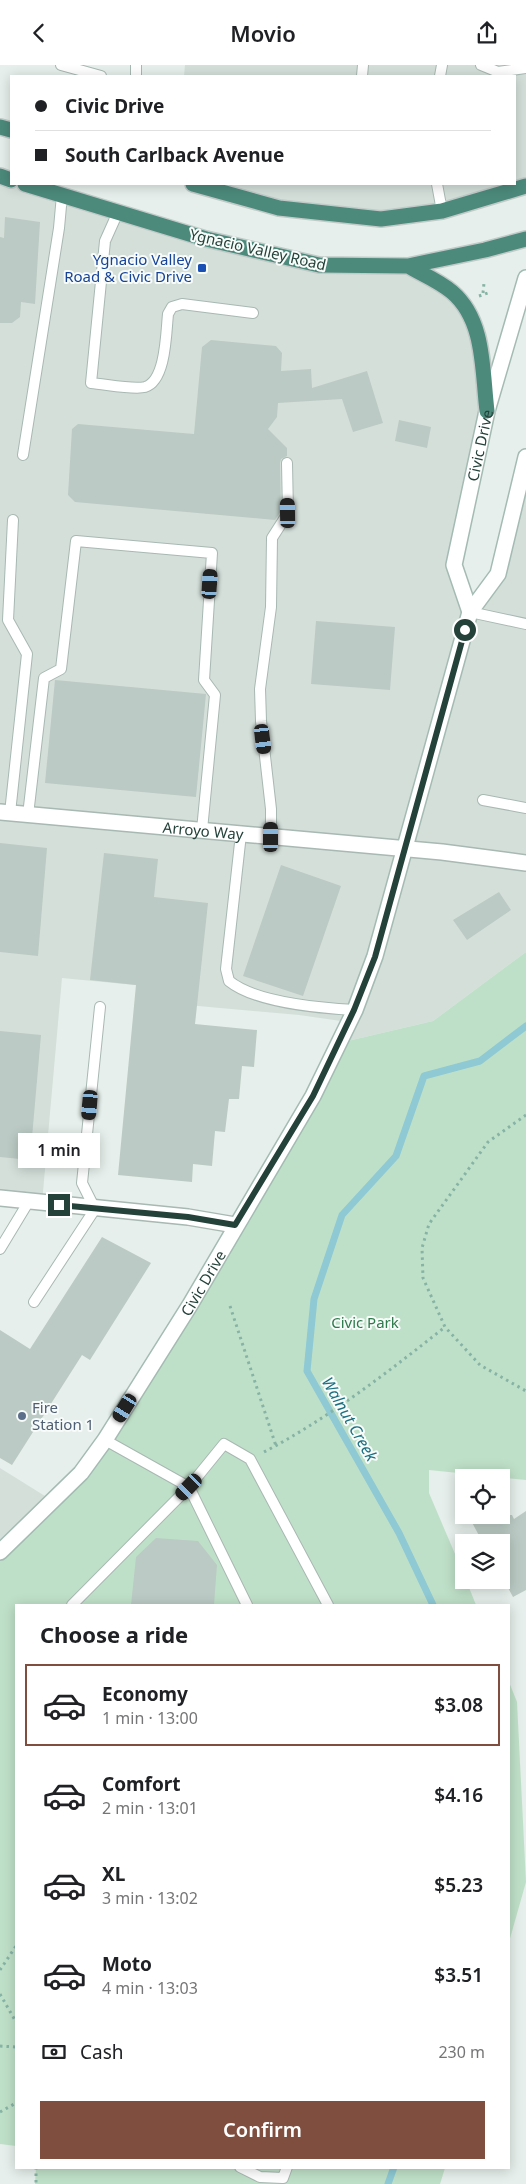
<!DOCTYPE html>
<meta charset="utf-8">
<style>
:root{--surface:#fff;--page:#f2f2f2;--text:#202124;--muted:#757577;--line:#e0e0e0;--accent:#7f4e3f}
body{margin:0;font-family:"Noto Sans",sans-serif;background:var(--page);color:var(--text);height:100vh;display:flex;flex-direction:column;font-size:19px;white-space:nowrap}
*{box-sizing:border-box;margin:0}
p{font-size:16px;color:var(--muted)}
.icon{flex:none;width:28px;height:28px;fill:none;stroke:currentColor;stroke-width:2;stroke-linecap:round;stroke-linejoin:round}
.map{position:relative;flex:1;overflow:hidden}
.details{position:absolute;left:15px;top:1539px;width:495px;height:565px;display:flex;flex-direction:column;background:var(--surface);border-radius:0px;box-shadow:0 2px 12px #0003}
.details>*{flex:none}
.guide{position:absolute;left:10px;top:10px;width:506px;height:110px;border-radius:0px;box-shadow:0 2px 12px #0003;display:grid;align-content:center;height:110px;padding:0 25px;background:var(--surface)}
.fabs{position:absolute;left:455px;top:1404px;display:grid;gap:10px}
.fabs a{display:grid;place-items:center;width:55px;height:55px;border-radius:0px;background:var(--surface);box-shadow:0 2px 12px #0003;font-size:25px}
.end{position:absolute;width:22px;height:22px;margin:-11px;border:6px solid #24423a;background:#fff;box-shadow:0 0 0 2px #fff}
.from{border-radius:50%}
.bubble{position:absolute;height:35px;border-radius:0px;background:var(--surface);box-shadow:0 2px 12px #0003;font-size:16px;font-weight:600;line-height:35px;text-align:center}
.car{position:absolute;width:15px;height:30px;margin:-15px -8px;border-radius:6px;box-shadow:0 0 4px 1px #0007;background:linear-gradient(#222 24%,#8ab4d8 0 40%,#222 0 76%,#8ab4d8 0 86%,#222 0)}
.guide b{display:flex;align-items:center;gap:18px;height:48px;font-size:19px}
.guide b+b{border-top:1px solid var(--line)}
.guide i{width:12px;height:12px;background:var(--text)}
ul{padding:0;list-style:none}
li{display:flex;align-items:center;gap:15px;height:82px;margin:0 10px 8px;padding:0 15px;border:2px solid transparent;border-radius:0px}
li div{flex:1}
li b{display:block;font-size:19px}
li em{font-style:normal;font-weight:600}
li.current{border-color:var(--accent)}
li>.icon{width:45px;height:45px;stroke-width:1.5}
h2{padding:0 25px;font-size:22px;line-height:60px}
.pay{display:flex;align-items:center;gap:12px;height:55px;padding:0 25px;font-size:19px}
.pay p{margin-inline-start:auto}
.button{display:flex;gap:10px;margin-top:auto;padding:10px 25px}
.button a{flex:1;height:58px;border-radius:0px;background:var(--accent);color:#fff;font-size:20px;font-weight:600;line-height:58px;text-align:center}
header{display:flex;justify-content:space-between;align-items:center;height:65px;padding:0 25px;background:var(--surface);font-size:22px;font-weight:600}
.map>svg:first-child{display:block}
.built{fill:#d4dfda}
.green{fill:#bfe0c8}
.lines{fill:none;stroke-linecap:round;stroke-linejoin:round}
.stream{stroke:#8ec9d4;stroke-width:7}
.building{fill:#bbcac4}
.service-casing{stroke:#a8b8b2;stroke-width:12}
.minor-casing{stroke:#a8b8b2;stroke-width:18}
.secondary-casing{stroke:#a4bbb3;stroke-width:18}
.trunk-casing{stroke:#c2cac8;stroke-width:18}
.path{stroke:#86b3a5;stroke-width:3;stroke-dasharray:2.5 4;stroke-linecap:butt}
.service{stroke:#fff;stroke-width:10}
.minor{stroke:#fff;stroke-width:15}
.secondary{stroke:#fff;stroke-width:15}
.trunk{stroke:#4c8a7c;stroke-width:15}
.route{stroke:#24423a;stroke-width:6}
.transit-dot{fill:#1a4fb4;stroke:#f7fbf9;stroke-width:2}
.service-dot{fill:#5c6f8a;stroke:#f7fbf9;stroke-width:2}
.labels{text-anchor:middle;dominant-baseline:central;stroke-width:4;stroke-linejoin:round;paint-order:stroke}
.street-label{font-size:15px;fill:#24423a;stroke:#f7fbf9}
.transit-label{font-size:15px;fill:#164399;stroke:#f7fbf9;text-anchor:end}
.park-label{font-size:15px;fill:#2d7a4b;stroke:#f7fbf9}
.service-label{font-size:15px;fill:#4e5e75;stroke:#f7fbf9;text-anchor:start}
.water-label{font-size:16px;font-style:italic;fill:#1c6f80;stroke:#f7fbf9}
</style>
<header><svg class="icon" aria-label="back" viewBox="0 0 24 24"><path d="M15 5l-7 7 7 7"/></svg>Movio<svg class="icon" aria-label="share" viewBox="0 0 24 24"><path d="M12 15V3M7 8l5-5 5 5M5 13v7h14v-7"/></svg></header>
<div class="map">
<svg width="526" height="2119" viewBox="0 0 526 2119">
<rect width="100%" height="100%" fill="#e6efeb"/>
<path class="built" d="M185,0H526V121L381,154L279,143L193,119H515V11H184Z
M0,111L11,119H25L319,200L408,201L465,240L487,346L454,500L470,546L498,509L526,392V887L433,956L339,978L348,957L299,950L154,937L155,922L62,913L42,1138L0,1133Z
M0,1403L53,1436L0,1487Z"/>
<path class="green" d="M526,887V1415L429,1405V1428L464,1510V1515H466L476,1540H16V2081L0,2079V1487L81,1408L339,978L433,956Z
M509,1617L517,1637L526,1817L509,1877Z
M36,2102L55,2103H445L440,2119H35Z"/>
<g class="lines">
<path class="stream" d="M433,1540L399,1468L307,1306L314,1234L342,1150L396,1091L424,1011L480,996L526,961
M388,2119L394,2102"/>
</g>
<path class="building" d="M5,152L40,157L35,239L21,237L20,252L12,258H0V172L4,173Z
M211,275L276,281L282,288L281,306L311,304L312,323L367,306L383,358L353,367L342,334L278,338L277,352L268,364L287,383V391L281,394L280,398L281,446L275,455L75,437L68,430L72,364L78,359L194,369L202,282Z
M399,355L431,362L427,383L395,376Z
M316,556L395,562L390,625L311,619Z
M55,615L206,629L196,732L45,718Z
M0,778L47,783L38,891L0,887Z
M104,788L158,794L154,832L208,838L195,959L257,965L254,1002L242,1001L239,1034H229L225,1067L215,1066L212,1101L193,1099L192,1117L118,1110L136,920L90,915Z
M281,800L341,821L303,931L243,911Z
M499,827L511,845L467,875L453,855Z
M0,966L41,970L30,1095L0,1092Z
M102,1172L151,1198L90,1295L82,1290L12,1400L0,1393V1265L30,1284Z
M526,1446V1525L513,1532L501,1510V1478H483L468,1450H512L514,1454Z
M156,1473L198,1476L217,1500L214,1540H131L136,1492Z"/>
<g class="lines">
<g class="service-casing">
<path id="service" d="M61,0L101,11
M481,0L498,7L526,3
M136,11V0
M362,11L363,0
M440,11L442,0
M437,119L442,146
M118,147L105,176L91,318C105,319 133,325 145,322C166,316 166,268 168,249L172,242L182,239L253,248
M23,390L59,163L62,130
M470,547L526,559
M483,735L526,743
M10,748L27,589L8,555L13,455
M28,750L44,613L61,604L76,476L212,488L204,615L215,630L202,765
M241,769L226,904L229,916C256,938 319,943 355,945
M271,772V744L261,656L260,624L271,542L272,473L288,448L287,398
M0,1184L29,1136
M34,1237L95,1144L82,1118L100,942
M72,1540L189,1422L105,1375
M247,1540L189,1422L224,1379L250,1394L328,1540
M240,2102L260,2112L283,2113L287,2102"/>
</g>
<g class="minor-casing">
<g id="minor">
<path id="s1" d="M0,747L442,787L526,798"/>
<path d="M0,1133L188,1152L235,1160"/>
</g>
</g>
<g class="secondary-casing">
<g id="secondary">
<path id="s2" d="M470,547L454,500L487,346L526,213"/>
<path id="s3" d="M0,1487L81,1408L105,1375L190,1240L313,1031L355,945L375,891L470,547L498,509L526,392"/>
</g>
</g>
<g class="trunk-casing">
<path id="trunk" d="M0,62L11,65
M0,111L11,115
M25,119L206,174L319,200L408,201L485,185L526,174
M193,119L279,143L381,154L442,146L526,121
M408,201C422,209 439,216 452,227C485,255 482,305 487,346"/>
</g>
<path class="path" d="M483,228L484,218
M479,231L491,227
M526,1050L488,1077L429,1159L422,1183L423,1213L445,1262L480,1300L526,1326
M230,1241L276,1381
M264,1387C329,1353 388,1307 445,1262
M0,1905L16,1881
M0,1929L16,1957
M0,1981L16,1982
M0,2047L16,2038
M36,2102V2119"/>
<use href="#service" class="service"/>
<use href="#minor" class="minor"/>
<use href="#secondary" class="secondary"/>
<use href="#trunk" class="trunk"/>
</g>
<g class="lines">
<path class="route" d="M59,1140L188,1152L235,1160L313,1031L354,945L375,892L465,565"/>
</g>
<rect class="transit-dot" x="197" y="198" width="10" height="10" rx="2.5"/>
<circle class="service-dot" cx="22" cy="1351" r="5"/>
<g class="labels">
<g class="street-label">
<text transform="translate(258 184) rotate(13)">Ygnacio Valley Road</text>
<text stroke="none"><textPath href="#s2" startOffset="172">Civic Drive</textPath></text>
<text stroke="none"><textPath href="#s1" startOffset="204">Arroyo Way</textPath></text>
<text stroke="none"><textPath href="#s3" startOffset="339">Civic Drive</textPath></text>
</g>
<g class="transit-label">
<text x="192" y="194">Ygnacio Valley<tspan x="192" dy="17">Road &amp; Civic Drive</tspan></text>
</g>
<g class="park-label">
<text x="365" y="1257">Civic Park</text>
</g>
<g class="service-label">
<text x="32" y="1342">Fire<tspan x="32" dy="17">Station 1</tspan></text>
</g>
<g class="water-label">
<text transform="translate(350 1354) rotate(60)">Walnut Creek</text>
</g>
</g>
</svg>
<div class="fabs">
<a><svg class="icon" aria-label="locate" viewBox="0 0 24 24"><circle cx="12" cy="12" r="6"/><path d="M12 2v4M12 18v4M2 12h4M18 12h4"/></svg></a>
<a><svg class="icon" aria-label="layers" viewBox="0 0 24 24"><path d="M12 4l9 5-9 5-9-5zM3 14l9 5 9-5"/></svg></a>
</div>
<i class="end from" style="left:465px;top:565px"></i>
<i class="end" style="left:59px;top:1140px"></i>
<div class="bubble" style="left:18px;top:1068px;width:82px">1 min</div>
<i class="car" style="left:288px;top:448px;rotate:359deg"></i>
<i class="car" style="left:210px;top:519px;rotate:4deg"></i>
<i class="car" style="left:263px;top:674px;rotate:173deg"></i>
<i class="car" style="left:271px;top:772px;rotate:0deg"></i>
<i class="car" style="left:90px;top:1040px;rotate:185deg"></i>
<i class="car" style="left:125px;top:1343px;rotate:212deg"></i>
<i class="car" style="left:189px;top:1422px;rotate:224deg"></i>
<div class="guide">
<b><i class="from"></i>Civic Drive</b>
<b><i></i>South Carlback Avenue</b>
</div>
<section class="details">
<h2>Choose a ride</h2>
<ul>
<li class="current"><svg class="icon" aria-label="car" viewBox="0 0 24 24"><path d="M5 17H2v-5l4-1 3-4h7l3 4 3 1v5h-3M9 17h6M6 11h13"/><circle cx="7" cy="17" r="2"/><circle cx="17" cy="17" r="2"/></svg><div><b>Economy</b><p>1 min · 13:00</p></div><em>$3.08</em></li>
<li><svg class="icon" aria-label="car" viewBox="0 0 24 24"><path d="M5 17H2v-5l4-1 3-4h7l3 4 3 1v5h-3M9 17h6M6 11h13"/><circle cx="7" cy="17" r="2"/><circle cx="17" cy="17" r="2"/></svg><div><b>Comfort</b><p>2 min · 13:01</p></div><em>$4.16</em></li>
<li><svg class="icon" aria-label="car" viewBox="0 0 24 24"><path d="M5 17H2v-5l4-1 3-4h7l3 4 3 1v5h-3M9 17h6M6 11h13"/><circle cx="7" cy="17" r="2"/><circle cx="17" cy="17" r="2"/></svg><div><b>XL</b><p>3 min · 13:02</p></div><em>$5.23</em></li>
<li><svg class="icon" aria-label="car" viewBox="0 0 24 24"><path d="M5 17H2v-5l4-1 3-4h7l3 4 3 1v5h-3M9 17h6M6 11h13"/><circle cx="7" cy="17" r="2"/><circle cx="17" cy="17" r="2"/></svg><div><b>Moto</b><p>4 min · 13:03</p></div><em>$3.51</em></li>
</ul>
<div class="pay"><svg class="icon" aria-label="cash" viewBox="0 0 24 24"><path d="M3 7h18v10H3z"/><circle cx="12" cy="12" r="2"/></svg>Cash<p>230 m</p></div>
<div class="button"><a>Confirm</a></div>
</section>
</div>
